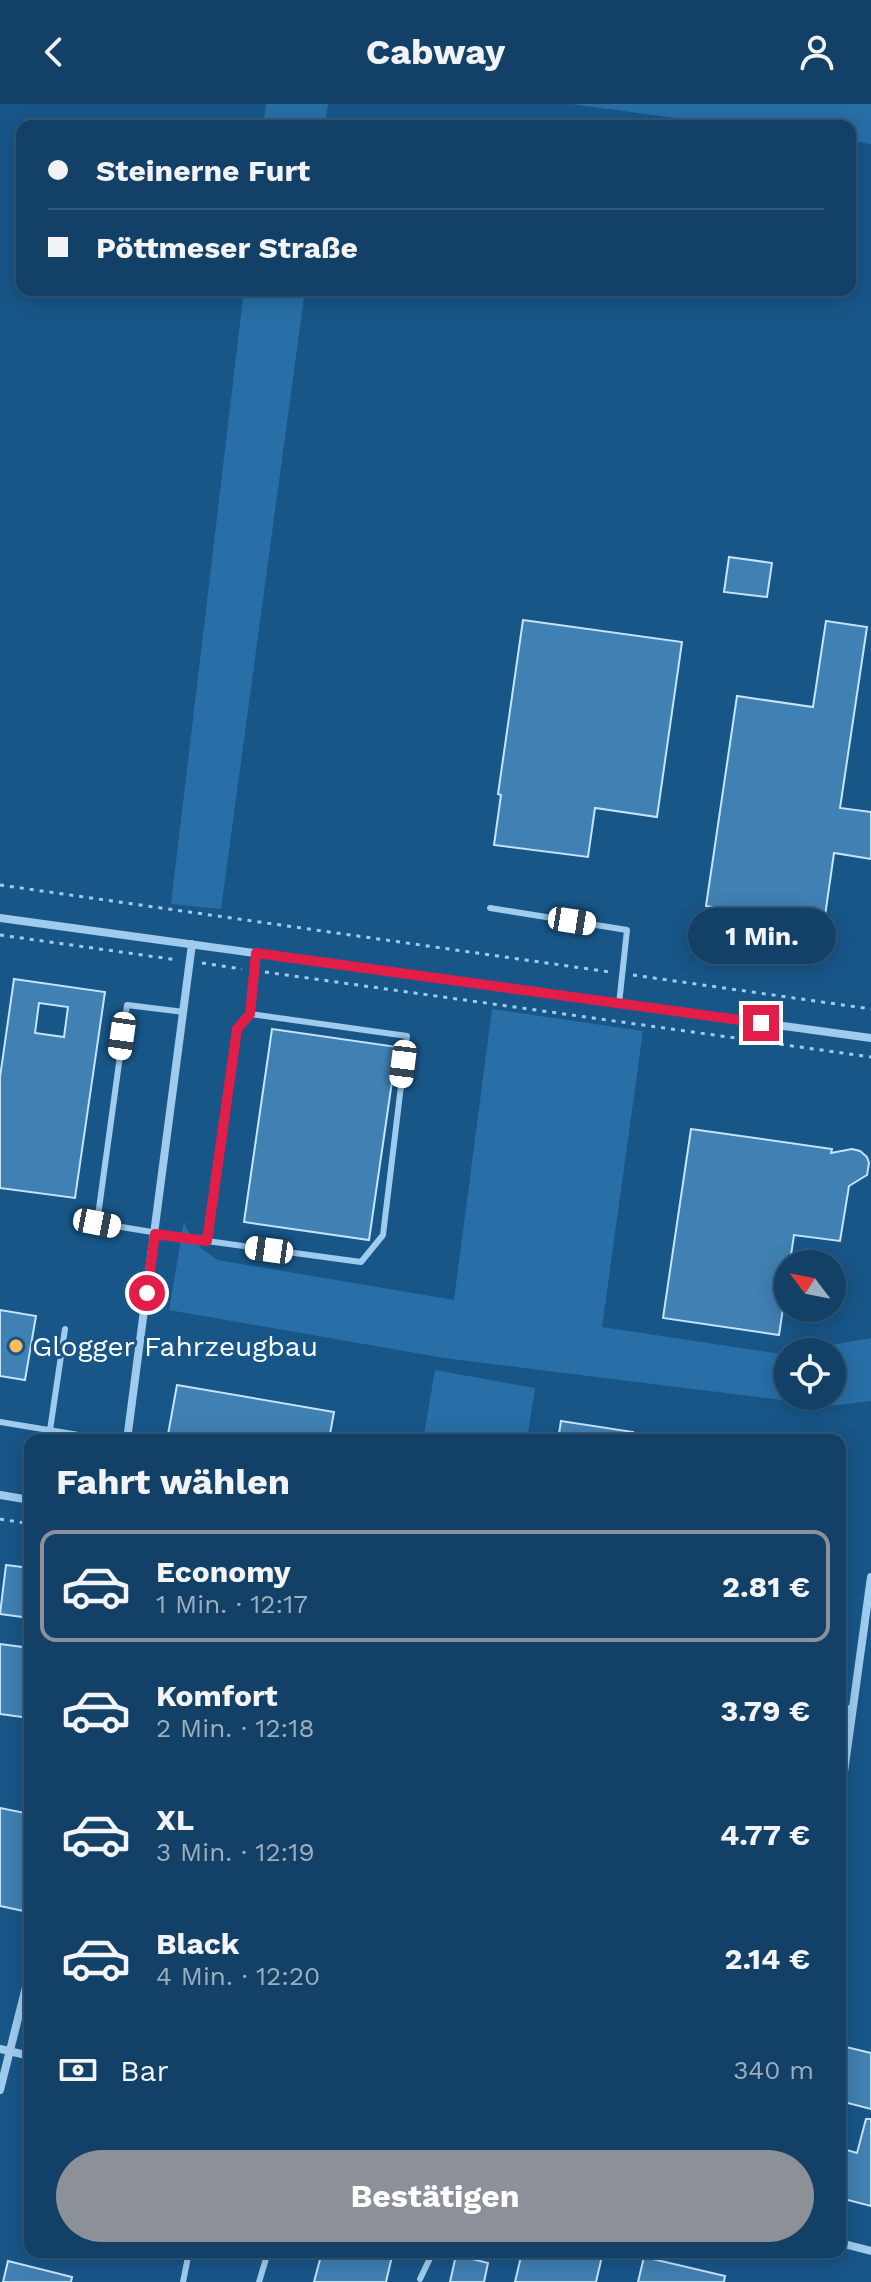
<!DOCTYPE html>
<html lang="de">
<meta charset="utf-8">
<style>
:root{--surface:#124066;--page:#1f4b6f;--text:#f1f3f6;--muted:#9cafbf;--line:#31597a;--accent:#8c9099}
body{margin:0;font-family:"Work Sans",sans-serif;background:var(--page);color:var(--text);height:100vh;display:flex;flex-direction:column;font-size:30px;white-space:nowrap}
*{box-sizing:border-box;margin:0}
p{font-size:26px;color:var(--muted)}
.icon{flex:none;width:44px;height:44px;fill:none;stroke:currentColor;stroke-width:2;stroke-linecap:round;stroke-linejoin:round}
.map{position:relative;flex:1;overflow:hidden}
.panel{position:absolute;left:24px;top:1330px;width:822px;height:824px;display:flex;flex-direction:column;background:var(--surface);border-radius:16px;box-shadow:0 4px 20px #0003,0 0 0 2px var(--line)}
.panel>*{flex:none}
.top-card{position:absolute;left:16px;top:16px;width:840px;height:176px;border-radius:16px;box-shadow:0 4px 20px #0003,0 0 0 2px var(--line);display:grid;align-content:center;height:176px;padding:0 32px;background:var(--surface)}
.needle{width:52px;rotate:302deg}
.controls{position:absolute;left:774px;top:1146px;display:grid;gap:16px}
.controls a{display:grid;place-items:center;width:72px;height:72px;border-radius:50%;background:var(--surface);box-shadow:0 4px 20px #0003,0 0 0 2px var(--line);font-size:40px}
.end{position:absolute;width:36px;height:36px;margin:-18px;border:10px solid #e11d48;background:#fff;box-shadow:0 0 0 4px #fff}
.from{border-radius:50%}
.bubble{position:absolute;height:56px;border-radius:28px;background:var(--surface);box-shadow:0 4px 20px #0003,0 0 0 2px var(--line);font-size:26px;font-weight:700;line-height:56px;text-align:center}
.car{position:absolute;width:24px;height:48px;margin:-24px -12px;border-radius:10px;box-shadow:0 0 6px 2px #0007;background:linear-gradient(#fff 24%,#345 0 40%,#fff 0 76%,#345 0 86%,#fff 0)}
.top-card b{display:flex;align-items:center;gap:28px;height:76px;font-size:30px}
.top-card b+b{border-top:2px solid var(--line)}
.top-card i{width:20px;height:20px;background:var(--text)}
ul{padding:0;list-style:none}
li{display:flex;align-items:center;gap:24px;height:112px;margin:0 16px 12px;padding:0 16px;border:4px solid transparent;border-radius:16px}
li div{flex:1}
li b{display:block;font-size:30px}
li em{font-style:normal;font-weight:700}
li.current{border-color:var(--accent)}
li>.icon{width:72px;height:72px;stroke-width:1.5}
h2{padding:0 32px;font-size:36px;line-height:96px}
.pay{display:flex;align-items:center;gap:20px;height:88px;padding:0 32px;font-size:30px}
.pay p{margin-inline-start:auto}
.primary-button{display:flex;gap:16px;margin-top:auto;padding:16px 32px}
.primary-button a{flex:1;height:92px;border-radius:48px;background:var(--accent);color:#fff;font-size:32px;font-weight:700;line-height:92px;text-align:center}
header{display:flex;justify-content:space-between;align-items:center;height:104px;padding:0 32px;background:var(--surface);font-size:36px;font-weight:700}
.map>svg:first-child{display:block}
.green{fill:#276fa6}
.building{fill:#4080b2;stroke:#c5e3fa;stroke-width:2;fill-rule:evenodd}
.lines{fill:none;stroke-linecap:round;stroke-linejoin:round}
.path{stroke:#9fccee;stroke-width:3;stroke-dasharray:4 6;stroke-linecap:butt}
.service{stroke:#9fccee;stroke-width:6}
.minor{stroke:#9fccee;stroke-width:8}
.route{stroke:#e11d48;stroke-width:10}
.poi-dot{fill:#ffbd5c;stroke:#185688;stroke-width:3}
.labels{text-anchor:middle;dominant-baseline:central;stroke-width:6;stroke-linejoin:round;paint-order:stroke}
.poi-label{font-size:28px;fill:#fff;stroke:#185688;text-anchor:start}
</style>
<header><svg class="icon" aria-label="back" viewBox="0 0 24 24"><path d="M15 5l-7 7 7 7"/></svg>Cabway<svg class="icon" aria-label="person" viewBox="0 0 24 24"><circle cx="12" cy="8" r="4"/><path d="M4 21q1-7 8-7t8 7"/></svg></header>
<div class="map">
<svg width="871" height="2178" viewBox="0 0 871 2178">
<rect width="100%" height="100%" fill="#185688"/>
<path class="green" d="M266,0H328L325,22H263Z
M571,0H871V40L850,37V22H736Z
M244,186H305L221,805L171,800Z
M492,905L643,927L602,1223L788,1251V1292H832V1248H808L809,1245L871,1234V1297L830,1302L444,1254L169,1206L184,1118C191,1137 202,1146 218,1156L454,1196Z
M435,1266L535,1284L527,1336H423Z"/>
<path class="building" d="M729,453L772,459L767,493L724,488Z
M523,516L682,538L657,713L595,704L588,753L494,741L501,691L498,690Z
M826,517L867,523L840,704L871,708V755L834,749L824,819L706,802L737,592L813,603Z
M14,875L105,888L75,1094L0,1084V973ZM39,899L68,903L64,933L35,929Z
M272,925L397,943L369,1136L244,1118Z
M691,1025L832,1045L831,1049L852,1045L860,1047L867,1053L869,1059L867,1071L849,1082L840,1137L794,1131L779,1231L663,1214Z
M0,1206L36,1212L25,1276L0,1272Z
M177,1281L334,1308L329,1336H167Z
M561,1317L633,1328L632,1336H558Z
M6,1461L30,1464V1514L0,1510Z
M0,1540L30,1544V1614L0,1610Z
M0,1704L30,1710L28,1808L0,1802Z
M842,1942L871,1949V2005L840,1997Z
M866,2015H871V2102L840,2094V2044L857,2049Z
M322,2148H393L386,2178H314Z
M522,2148H603L596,2178H515Z
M456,2151L488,2159L484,2178H450Z
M644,2153L725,2172L724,2178H638Z
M8,2157L72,2173L71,2178H3Z"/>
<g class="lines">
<path class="path" d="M0,781L610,868
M0,831L178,856
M202,859L242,865
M265,868L871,953
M633,871L871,905
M0,1415L30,1420"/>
<path class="service" d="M490,804L627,826L619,900
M184,908L127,901L97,1119L207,1137
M250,910L407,932L383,1131L361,1158L207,1137L237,925L250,910L256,849
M0,1318L109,1336
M50,1326L65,1225
M420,2175L433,2148
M183,2178L189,2148
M259,2178L268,2148"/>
<path class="minor" d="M0,814L871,934
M127,1336L192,840
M0,1391L30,1396
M840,1604L852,1606
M840,1697L871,1473
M0,1945L30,1952
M0,1986L30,1867
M840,2139L871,2147"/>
</g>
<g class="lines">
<path class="route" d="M147,1189L155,1130L207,1137L237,925L250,910L256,849L761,919"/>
</g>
<circle class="poi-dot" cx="16" cy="1242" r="8"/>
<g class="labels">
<g class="poi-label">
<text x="32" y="1242">Glogger Fahrzeugbau</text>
</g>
</g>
</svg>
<div class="controls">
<a><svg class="needle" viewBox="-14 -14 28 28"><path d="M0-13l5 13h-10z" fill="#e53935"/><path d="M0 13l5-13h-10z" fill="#9cafbf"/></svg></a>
<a><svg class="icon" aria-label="locate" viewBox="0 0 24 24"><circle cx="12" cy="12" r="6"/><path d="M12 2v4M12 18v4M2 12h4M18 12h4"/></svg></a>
</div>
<i class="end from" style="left:147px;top:1189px"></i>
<i class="end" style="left:761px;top:919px"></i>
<div class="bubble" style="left:688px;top:804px;width:148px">1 Min.</div>
<i class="car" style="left:572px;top:817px;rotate:99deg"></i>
<i class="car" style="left:122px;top:932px;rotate:188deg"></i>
<i class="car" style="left:403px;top:960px;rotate:187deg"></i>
<i class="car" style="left:97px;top:1119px;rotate:101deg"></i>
<i class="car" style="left:269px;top:1146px;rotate:278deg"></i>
<div class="top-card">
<b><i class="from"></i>Steinerne Furt</b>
<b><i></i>Pöttmeser Straße</b>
</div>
<section class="panel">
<h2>Fahrt wählen</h2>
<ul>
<li class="current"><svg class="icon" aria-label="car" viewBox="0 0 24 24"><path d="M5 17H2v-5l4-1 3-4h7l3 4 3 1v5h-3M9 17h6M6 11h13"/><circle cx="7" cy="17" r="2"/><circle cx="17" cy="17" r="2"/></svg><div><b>Economy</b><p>1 Min. · 12:17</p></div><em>2.81 €</em></li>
<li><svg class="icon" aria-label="car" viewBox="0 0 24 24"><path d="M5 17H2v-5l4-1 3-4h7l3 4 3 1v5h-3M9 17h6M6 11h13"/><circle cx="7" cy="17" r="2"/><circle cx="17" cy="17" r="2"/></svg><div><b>Komfort</b><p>2 Min. · 12:18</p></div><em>3.79 €</em></li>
<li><svg class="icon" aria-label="car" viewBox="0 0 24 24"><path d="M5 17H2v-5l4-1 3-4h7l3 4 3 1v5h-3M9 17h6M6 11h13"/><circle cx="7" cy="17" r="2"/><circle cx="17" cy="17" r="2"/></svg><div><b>XL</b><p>3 Min. · 12:19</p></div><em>4.77 €</em></li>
<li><svg class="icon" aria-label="car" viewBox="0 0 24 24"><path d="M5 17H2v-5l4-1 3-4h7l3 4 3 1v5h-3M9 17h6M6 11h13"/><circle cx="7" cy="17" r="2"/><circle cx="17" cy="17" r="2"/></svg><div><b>Black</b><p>4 Min. · 12:20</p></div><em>2.14 €</em></li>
</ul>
<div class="pay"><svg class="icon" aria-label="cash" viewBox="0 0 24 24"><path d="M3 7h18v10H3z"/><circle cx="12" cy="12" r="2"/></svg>Bar<p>340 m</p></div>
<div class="primary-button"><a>Bestätigen</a></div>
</section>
</div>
